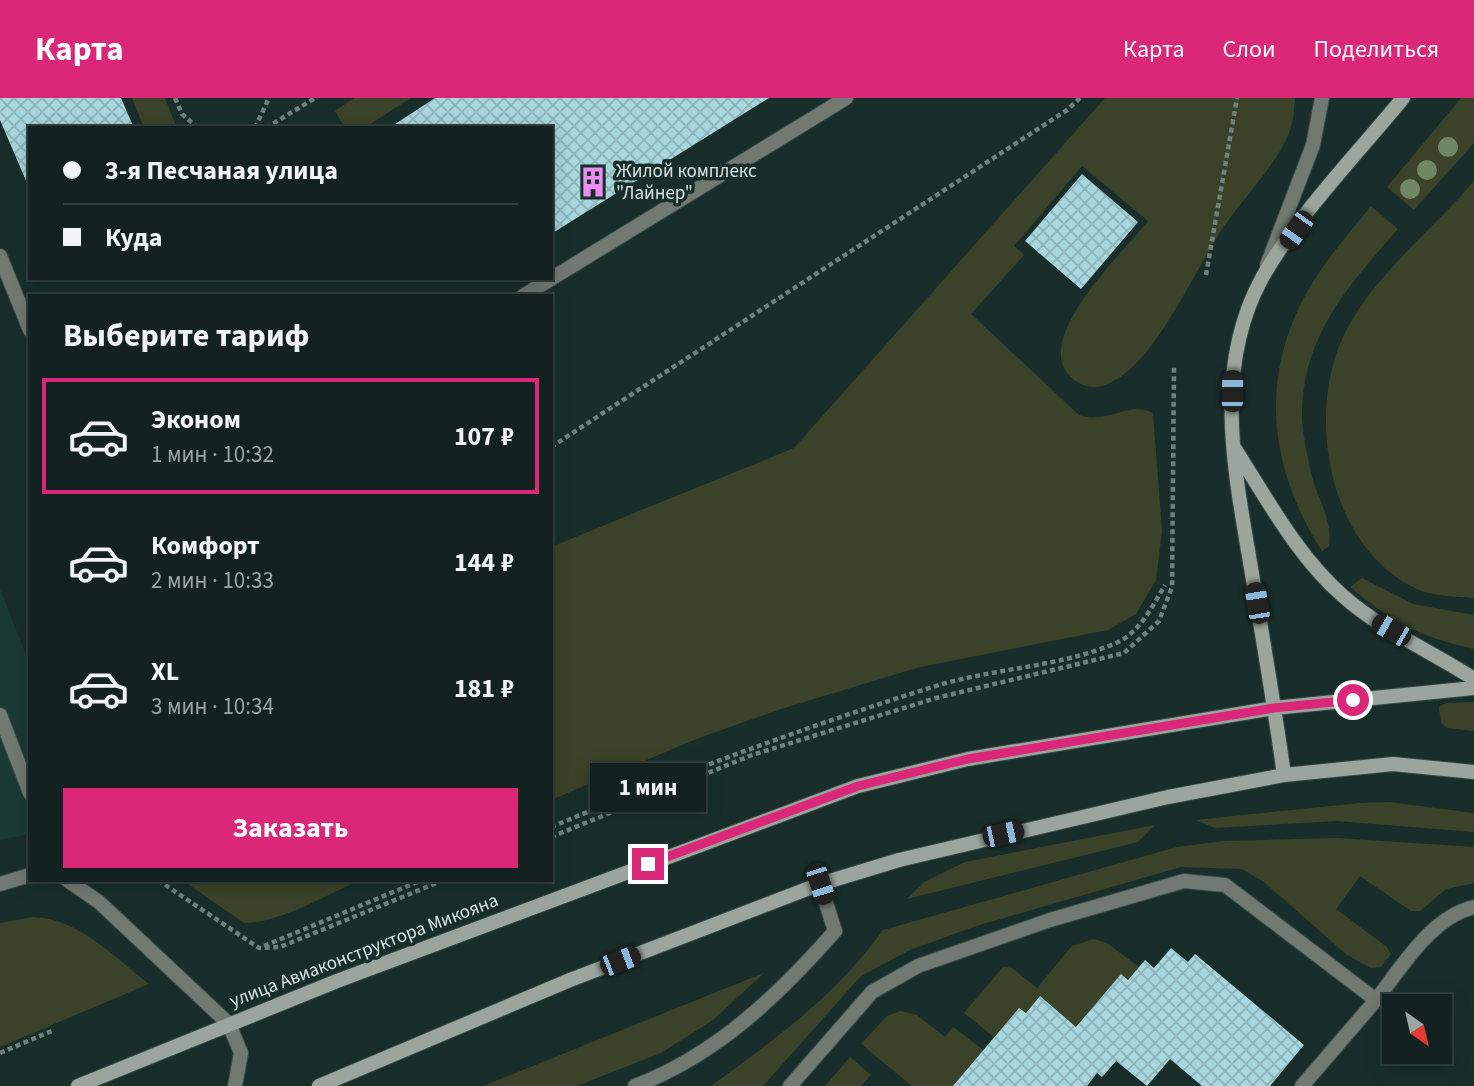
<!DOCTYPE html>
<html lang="ru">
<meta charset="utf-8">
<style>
:root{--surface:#132220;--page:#202f2d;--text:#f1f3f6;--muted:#9da4a5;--line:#323f3e;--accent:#db2777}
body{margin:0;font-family:"Source Sans 3",sans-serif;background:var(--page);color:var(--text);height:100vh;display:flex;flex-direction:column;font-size:26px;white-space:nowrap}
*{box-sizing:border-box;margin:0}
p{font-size:23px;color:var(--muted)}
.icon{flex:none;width:38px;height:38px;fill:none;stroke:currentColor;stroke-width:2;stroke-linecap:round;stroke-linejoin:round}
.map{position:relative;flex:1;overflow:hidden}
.side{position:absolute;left:28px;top:196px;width:525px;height:588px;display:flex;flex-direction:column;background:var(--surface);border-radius:0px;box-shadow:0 4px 18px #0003,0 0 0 2px var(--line)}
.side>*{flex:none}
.banner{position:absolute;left:28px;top:28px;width:525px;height:154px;border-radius:0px;box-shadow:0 4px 18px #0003,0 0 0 2px var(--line);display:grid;align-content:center;height:154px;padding:0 35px;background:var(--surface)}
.needle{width:46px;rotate:146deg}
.controls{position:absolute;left:1382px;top:896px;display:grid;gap:14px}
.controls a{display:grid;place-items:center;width:70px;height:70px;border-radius:0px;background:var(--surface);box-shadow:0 4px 18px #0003,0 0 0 2px var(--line);font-size:35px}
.end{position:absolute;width:32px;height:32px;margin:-16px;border:9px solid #db2777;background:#fff;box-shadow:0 0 0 4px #fff}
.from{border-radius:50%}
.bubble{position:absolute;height:49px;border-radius:0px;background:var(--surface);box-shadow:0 4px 18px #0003,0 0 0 2px var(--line);font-size:23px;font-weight:700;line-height:49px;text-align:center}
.car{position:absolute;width:21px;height:42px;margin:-21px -10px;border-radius:9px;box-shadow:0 0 5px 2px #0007;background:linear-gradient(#222 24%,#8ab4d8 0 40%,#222 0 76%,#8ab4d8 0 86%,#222 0)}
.banner b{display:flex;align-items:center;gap:24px;height:66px;font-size:26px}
.banner b+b{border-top:2px solid var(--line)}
.banner i{width:18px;height:18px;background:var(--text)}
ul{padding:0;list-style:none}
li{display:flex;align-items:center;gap:21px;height:116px;margin:0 14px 10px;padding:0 21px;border:4px solid transparent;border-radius:0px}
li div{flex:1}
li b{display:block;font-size:26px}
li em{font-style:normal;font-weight:700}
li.current{border-color:var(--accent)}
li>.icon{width:63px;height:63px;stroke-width:1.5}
h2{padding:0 35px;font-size:32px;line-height:84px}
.cta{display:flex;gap:14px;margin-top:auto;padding:14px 35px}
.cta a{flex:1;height:80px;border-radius:0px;background:var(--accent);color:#fff;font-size:28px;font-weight:700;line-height:80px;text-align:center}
header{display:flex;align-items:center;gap:42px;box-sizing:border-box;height:98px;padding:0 35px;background:var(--accent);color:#fff}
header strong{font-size:33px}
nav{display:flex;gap:38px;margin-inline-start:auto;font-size:24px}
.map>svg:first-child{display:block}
.built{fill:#1b3a34}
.grass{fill:#3a4329}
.building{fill:url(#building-cross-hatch)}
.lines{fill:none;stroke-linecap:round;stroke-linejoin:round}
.lane-casing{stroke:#374b47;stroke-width:16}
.street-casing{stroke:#374b47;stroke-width:16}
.secondary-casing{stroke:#374b47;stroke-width:16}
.path{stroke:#6f807d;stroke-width:4.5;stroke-dasharray:5 3.5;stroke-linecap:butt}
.lane{stroke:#717973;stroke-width:14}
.street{stroke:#717973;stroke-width:14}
.secondary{stroke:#9aa69d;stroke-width:14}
.tree{fill:#718665}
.route{stroke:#db2777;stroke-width:9}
.labels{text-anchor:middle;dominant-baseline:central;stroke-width:7;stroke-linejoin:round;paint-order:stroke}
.poi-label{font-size:19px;fill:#d7e3e1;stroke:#192e2a;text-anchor:start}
.street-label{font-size:19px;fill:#d7e3e1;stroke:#192e2a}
</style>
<header>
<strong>Карта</strong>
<nav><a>Карта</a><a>Слои</a><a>Поделиться</a></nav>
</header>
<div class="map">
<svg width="1474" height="988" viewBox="0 0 1474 988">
<defs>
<pattern id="building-cross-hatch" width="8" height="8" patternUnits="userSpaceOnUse" patternTransform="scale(1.75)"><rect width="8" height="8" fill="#a7d6de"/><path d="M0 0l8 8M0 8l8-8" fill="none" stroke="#8db2b8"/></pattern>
</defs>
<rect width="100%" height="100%" fill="#192e2a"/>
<path class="built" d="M0,491L30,567V736L0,742Z"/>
<path class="grass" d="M132,0H165L176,28L144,30Z
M354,0H411L364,30H345L335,13Z
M1105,0H1295C1294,10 1294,22 1290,32C1281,60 1245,99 1227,124C1196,168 1160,257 1114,283C1102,290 1090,291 1079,285C1019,251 1125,153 1148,123L1082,68L1014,148L1024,157L971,216L1079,317C1105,327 1130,302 1153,315L1162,433L1156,482L1136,516L1108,532L920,569L784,610L699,640L551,702V449L794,350Z
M1461,0H1474V45L1414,112L1387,89Z
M1474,83V500C1455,498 1434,499 1417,491C1324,448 1302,303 1352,222C1383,170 1435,129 1474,83Z
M1371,108L1398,131C1349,187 1302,238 1302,317C1302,334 1307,354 1310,370C1315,398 1333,419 1329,448L1322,453C1270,372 1258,282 1307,194C1324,163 1349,136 1371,108Z
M1362,480L1413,506L1474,517V551C1417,538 1395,526 1350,489Z
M1474,604V633L1447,630L1441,625L1439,609L1446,605Z
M1389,704L1474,715V734L1337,723L1215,730L1196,722L1359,705Z
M1155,727L1138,744L907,801L924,784L965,764Z
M1336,740L1474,749V785L1446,791L1420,813H1411L1360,778L1336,811L1387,849L1391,856L1381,869L1371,870L1347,857L1264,784L1242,771L1181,769L976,828L910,852L861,878L763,988H711C776,940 835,899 883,832L1177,749L1225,743Z
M182,782H361C328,796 280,825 244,825Z
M33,819C80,821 114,859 149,886L0,949V825Z
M1094,841L1107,845L1139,869L1127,882L1120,877L1076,929L1040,898L1026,915L1019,910L994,939L964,915L1003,869L1012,870L1037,890L1072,848Z
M764,875L713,922L661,955L577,988H483Z
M900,913L917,917L945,939L953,929L983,952L966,988H912L861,946L887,918Z
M850,959L871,977L861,988H825Z"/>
<path class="building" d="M0,0H121L134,30H30V92L0,22Z
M435,0H769L551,136V30H389Z
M1082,76L1138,124L1081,191L1025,143Z
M1171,850L1188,864L1195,856L1304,947L1270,988H1202L1170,961L1147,988L1116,963L1102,979L1097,975L1087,988H953L1019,910L1026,915L1040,898L1076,929L1121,876L1128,882L1145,862L1154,870Z"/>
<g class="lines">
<g class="lane-casing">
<path id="lane" d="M0,158L30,232
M523,198L846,0
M0,617L30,695
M67,782L99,804L229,926L241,955L235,988
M0,786L30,777
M635,988C716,957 778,898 835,833L820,786
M790,988L872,894L918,868L1050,822L1184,783L1225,787L1376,902C1402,869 1431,819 1474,809
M1302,988L1376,902"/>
</g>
<g class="street-casing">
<path id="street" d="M1267,167L1313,47L1322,0"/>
</g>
<g class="secondary-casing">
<path id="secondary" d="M1235,351C1267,401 1298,459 1343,498C1381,532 1431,553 1474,581
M1284,677C1275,612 1264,547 1253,482C1237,383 1210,275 1262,180C1296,119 1358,55 1403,0
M78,988L337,883L858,688L968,661L1274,610L1474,590
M319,988L570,882L820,786L899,762L1168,699L1284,677L1393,666L1474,674"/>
</g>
<path class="path" d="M175,0L182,16L198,30
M255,30L269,0
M266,30L315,0
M1206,177L1237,0
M551,349L1067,12L1080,0
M551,729C679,676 807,628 939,587C997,570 1058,569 1114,546C1139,536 1152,509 1165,487
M551,739L752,657L936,600L1124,555L1159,523L1172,489L1174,269
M158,782L259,850L280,849L444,782
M264,848L422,782
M0,955L54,932"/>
<use href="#lane" class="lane"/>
<use href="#street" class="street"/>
<use href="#secondary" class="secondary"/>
</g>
<g class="tree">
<circle cx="1448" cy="49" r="10"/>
<circle cx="1427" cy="72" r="10"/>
<circle cx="1410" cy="91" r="10"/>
</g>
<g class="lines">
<path class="route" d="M648,766L858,688L968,661L1274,610L1353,602"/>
</g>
<defs>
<g id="building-bare" transform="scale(2.415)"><path d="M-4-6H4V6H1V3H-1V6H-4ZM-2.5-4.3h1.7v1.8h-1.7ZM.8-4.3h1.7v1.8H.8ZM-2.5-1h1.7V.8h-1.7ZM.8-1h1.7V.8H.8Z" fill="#ed8cf9" stroke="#192e2a" stroke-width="2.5" paint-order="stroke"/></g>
</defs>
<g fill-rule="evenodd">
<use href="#building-bare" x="593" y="84"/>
</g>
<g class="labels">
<g class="poi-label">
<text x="616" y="73">Жилой комплекс<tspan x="616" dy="22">"Лайнер"</tspan></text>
</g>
<g class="street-label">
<text transform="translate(364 853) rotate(-21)">улица Авиаконструктора Микояна</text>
</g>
</g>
</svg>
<div class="controls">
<a><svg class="needle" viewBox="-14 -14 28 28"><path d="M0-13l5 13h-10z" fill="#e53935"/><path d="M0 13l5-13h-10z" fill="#9da4a5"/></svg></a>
</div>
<i class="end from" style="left:1353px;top:602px"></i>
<i class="end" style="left:648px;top:766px"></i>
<div class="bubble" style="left:590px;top:665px;width:116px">1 мин</div>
<i class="car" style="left:1296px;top:132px;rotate:215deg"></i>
<i class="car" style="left:1232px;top:293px;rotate:1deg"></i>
<i class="car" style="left:1257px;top:505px;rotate:351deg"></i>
<i class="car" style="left:1391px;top:532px;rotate:300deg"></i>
<i class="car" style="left:1003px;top:736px;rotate:78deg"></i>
<i class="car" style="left:820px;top:786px;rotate:162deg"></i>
<i class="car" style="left:620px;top:863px;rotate:69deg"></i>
<div class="banner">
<b><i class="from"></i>3-я Песчаная улица</b>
<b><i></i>Куда</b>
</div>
<section class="side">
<h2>Выберите тариф</h2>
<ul>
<li class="current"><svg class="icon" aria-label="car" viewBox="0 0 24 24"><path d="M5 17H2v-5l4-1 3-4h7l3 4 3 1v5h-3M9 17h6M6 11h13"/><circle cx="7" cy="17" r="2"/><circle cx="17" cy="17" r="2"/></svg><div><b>Эконом</b><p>1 мин · 10:32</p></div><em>107 ₽</em></li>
<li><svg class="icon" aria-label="car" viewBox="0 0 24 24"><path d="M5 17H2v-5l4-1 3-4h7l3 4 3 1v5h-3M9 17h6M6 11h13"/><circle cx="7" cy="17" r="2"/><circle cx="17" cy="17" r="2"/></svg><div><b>Комфорт</b><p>2 мин · 10:33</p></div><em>144 ₽</em></li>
<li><svg class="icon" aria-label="car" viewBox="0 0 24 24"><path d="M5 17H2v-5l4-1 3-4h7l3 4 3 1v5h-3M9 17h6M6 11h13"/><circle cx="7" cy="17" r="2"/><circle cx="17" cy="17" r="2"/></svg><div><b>XL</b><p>3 мин · 10:34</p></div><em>181 ₽</em></li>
</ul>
<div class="cta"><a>Заказать</a></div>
</section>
</div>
